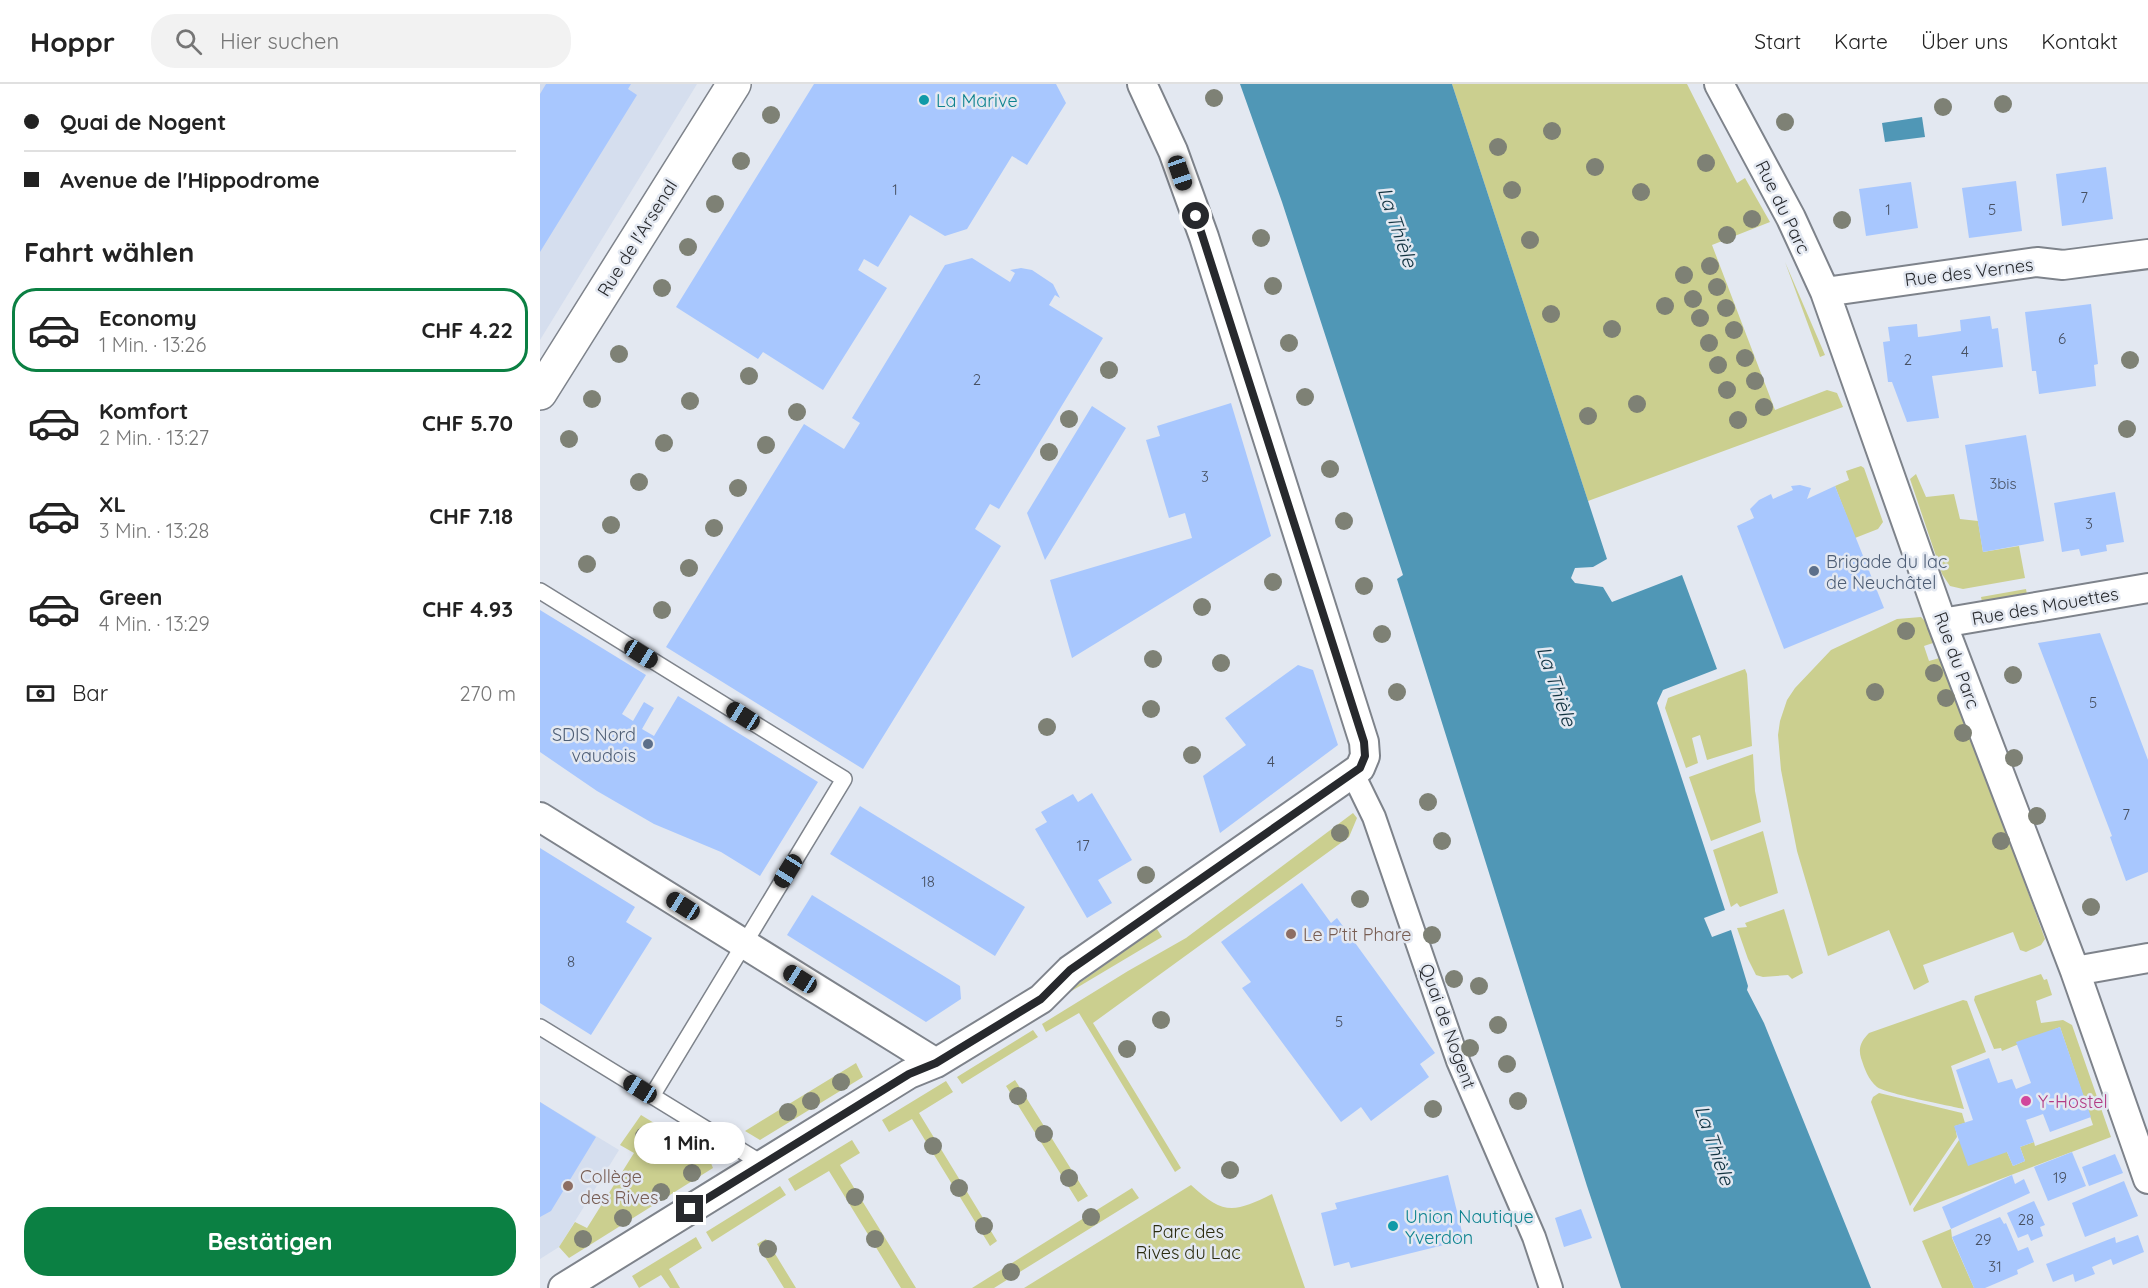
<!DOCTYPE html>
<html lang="de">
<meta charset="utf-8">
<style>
:root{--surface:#fff;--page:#f2f2f2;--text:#222;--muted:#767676;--line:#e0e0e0;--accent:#0b8043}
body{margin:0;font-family:Quicksand,sans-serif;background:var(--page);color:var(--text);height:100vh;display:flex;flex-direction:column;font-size:22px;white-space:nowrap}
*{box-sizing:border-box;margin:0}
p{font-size:20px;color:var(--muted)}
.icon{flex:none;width:33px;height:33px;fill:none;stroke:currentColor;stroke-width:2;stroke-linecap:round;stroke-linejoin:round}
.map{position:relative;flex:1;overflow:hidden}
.sheet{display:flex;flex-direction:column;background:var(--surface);width:540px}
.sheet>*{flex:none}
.hud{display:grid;align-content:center;height:132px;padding:0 24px;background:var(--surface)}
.end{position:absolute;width:27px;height:27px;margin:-14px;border:8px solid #27292d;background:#fff;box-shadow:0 0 0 3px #fff}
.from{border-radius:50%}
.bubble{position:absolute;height:42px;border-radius:21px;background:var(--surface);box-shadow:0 3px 9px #0003;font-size:20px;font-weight:700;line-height:42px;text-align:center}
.car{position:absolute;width:18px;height:36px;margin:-18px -9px;border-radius:8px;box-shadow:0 0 4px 2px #0007;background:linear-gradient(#222 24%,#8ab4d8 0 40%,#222 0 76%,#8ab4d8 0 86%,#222 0)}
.hud b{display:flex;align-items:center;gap:21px;height:57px;font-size:22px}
.hud b+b{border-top:2px solid var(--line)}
.hud i{width:15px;height:15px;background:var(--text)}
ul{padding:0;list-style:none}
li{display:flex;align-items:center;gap:18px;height:84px;margin:0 12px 9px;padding:0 12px;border:3px solid transparent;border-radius:24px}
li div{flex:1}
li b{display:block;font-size:22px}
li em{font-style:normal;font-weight:700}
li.selected{border-color:var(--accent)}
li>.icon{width:54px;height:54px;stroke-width:1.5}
h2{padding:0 24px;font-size:27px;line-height:72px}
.pay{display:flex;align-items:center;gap:15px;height:66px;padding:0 24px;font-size:22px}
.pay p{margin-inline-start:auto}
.button{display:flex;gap:12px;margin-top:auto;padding:12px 24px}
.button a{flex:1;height:69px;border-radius:24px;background:var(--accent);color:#fff;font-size:24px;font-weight:700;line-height:69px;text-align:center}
header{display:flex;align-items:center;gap:36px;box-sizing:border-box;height:84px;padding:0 30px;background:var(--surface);border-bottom:2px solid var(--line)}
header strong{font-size:28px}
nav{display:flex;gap:33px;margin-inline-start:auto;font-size:21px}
.search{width:420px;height:54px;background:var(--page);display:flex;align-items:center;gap:15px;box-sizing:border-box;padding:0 21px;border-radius:24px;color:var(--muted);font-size:22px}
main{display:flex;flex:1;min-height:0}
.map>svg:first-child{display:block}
.built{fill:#d5deee}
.green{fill:#cbcf8f}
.water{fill:#5097b6}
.building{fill:#a8c7fe}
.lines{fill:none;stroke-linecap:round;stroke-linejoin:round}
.service-casing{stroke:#7e838b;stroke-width:18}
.pedestrian-casing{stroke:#7e838b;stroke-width:26}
.minor-casing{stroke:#7e838b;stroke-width:32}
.tertiary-casing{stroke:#7e838b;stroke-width:36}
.service{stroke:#fff;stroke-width:15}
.pedestrian{stroke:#fff;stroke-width:22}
.minor{stroke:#fff;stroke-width:28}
.tertiary{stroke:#fff;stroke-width:33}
.tree{fill:#7e8175}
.route{stroke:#27292d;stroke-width:8}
.culture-dot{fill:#0f9aa8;stroke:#e3e8f1;stroke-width:2}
.service-dot{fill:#5c6f8a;stroke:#e3e8f1;stroke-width:2}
.education-dot{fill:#8d6e63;stroke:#e3e8f1;stroke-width:2}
.hotel-dot{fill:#d1479c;stroke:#e3e8f1;stroke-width:2}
.labels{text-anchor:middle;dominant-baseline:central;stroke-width:5;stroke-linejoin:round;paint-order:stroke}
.number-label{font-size:15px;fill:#475061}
.culture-label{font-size:18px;fill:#0d838f;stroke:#e3e8f1;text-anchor:start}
.street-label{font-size:18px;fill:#27292d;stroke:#e3e8f1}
.service-label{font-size:18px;fill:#4e5e75;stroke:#e3e8f1;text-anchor:start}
.education-label{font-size:18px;fill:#785e54;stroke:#e3e8f1;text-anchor:start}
.hotel-label{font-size:18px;fill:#b23c85;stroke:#e3e8f1;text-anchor:start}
.park-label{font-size:18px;fill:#2b2c0f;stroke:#e3e8f1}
.water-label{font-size:20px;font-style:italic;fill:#133442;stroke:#e3e8f1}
</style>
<header>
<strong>Hoppr</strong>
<div class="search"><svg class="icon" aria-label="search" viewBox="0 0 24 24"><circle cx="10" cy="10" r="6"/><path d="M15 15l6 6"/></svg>Hier suchen</div>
<nav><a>Start</a><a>Karte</a><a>Über uns</a><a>Kontakt</a></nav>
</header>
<main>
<section class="sheet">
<div class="hud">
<b><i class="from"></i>Quai de Nogent</b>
<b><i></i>Avenue de l'Hippodrome</b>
</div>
<h2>Fahrt wählen</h2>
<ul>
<li class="selected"><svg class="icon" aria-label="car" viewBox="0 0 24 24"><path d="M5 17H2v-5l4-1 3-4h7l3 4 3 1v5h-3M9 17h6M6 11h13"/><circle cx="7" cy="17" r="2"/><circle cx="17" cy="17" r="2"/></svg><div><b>Economy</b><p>1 Min. · 13:26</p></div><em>CHF 4.22</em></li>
<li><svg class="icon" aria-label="car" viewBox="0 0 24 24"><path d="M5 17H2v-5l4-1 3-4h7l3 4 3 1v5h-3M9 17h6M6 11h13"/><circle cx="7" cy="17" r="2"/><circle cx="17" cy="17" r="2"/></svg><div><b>Komfort</b><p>2 Min. · 13:27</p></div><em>CHF 5.70</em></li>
<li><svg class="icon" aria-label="car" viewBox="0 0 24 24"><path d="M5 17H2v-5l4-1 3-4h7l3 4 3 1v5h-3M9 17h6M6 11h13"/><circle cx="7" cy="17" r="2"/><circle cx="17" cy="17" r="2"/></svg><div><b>XL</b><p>3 Min. · 13:28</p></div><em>CHF 7.18</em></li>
<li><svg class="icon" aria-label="car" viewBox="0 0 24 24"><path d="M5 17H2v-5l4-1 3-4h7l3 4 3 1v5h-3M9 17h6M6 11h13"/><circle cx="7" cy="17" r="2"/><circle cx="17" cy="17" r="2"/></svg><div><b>Green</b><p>4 Min. · 13:29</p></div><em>CHF 4.93</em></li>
</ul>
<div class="pay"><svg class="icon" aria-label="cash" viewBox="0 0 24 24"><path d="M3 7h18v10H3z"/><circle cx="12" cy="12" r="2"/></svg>Bar<p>270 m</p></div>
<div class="button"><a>Bestätigen</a></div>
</section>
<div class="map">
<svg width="1608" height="1204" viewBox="0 0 1608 1204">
<rect width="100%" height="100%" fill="#e3e8f1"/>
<path class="built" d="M0,0H157L0,256Z
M0,1018L79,1066L19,1163L0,1175Z"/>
<path class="green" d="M912,0H1147L1197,99L1205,94L1230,138L1172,161L1235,326L1287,306L1297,309L1303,323L1048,417Z
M1245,178L1285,271L1280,273Z
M1321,382L1324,384L1343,438L1338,445L1315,454L1295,402L1309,396L1306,387Z
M1376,390L1386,413L1414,410L1420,435L1438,437L1443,468L1479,462L1485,494L1423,505L1410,502L1402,490L1370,395Z
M1486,505L1488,516L1443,523L1441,513Z
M1381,533L1392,544L1396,558L1384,562L1389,577L1403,573L1505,855L1501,861L1486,868L1480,866L1473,848L1383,881L1389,898L1374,906L1349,846L1288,872L1257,767L1241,686L1238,651L1240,637L1247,616L1255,604L1291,566L1357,535Z
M1205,585L1207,590L1212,662L1167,676L1160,651L1152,654L1158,679L1146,684L1125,624L1128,614Z
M1213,670L1215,707L1221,738L1171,757L1149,693Z
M813,729L817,734L809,753L553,939L641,1084L635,1088L539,929L506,948L502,940L588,887L646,854Z
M1223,747L1238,809L1200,823L1197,819L1191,823L1173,766Z
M1244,825L1263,889L1252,895L1248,891L1223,893L1216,891L1208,875L1197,844L1207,843L1205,839Z
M617,845L622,853L513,918L614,846Z
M1501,890L1504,896L1507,895L1512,911L1496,917L1501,939L1523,936L1532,941L1571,1053L1374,1128L1373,1125L1419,1056L1467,1068L1473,1082L1485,1077L1480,1063L1494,1058L1495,1062L1553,1041L1520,943L1462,967L1461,964L1454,965L1434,916L1435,912Z
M1423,916L1427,917L1446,968L1411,982L1424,1025C1410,1022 1344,1009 1337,1003C1328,995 1325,986 1321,974C1318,964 1321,957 1329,949Z
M493,946L498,953L422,1000L417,993Z
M316,979L323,993L220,1056L205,1047Z
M475,996L548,1112L538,1118L466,1002Z
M406,997L413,1008L379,1029L457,1157L450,1162L372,1035L349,1048L342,1036Z
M1339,1009L1422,1029L1425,1039L1415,1042L1417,1053L1370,1122L1331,1018L1333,1013Z
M101,1031L168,1072L173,1084L29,1174L19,1163L35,1138L47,1144L94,1069L80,1061Z
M312,1056L320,1069L300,1081L376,1204H361L289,1087L255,1107L248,1095Z
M651,1101C683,1131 694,1129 732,1110L765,1204H484Z
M240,1102L246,1111L172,1158L166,1148Z
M592,1104L599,1114L454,1204H432Z
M1411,1145L1412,1154L1434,1204H1402L1382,1157Z
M156,1153L162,1164L129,1185L140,1204H130L121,1191L99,1204L92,1192Z
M226,1155L256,1204H244L217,1160Z"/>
<path class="water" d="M700,0H912L1067,475L1053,483L1035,484L1031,494L1035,499L1063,503L1072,518L1142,491L1177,585L1123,606L1117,619L1185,826L1164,834L1172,853L1191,846L1208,902L1207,906L1224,939L1331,1204H1081L1047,1102L857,495L863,491L742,118Z
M1382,33L1385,53L1345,58L1342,39Z"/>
<path class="building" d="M6,0H91L88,5L97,11L0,168V10Z
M274,0H516L526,19L487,81L472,72L427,145L405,152L370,131L338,183L324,175L318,186L347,204L283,306L223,268L218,275L136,223Z
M1566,83L1573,135L1522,142L1516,90Z
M1476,97L1482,147L1429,154L1422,104Z
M1371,98L1378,144L1326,152L1319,105Z
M432,174L470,198L475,189L470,186L481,184L492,186L513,200L520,214L515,211L509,221L563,254L459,425L450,420L435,445L461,462L323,685L126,563L264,340L304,365L320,339L312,334L405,181Z
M1551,220L1558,280L1554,281L1556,302L1499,310L1496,287H1492L1485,228Z
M1450,232L1452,245L1458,244L1463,283L1392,292L1399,334L1367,338L1352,298H1348L1343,258L1350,257L1348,243L1377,240L1378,253L1387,252L1421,247L1420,236Z
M691,319L731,452L532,574L510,496L652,454L645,429L629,434L606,356L620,352L617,342Z
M552,322L586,344L505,476L487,429Z
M1486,351L1504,457L1443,468L1425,361Z
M1260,401L1271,404L1267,415L1295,402L1344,524L1244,565L1197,442L1214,434L1210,425L1219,416L1231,410L1233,415L1253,406L1251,402Z
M1575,408L1584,458L1566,461L1567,467L1541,472L1539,465L1522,468L1514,419Z
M0,526L106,591L82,630L93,637L104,618L114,624L102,645L114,652L138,612L278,698L220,792L181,768L114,740L57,707L0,668Z
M1560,549L1608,676V788L1586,797L1570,753L1572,752L1498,559Z
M758,581L773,586L798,661L680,749L663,692L706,661L685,634Z
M552,709L592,776L558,796L572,819L547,834L495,745L507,738L501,728L533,710L538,718Z
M320,722L485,823L455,872L290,770Z
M0,764L95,823L86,838L112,854L51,951L0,919Z
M762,799L791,839L797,834L895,969L880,980L889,993L831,1037L821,1023L801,1038L702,904L711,898L681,858Z
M272,811L420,902L421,915L386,938L247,851Z
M1520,943L1551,1033L1510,1048L1503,1030L1486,1036L1494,1058L1480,1063L1485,1077L1473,1082L1467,1068L1428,1082L1414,1042L1433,1036L1416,986L1449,974L1458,999L1472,995L1476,1005L1491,999L1476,958Z
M0,1018L56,1053L11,1127L0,1133Z
M1532,1068L1546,1102L1508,1117L1494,1083Z
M1575,1070L1583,1089L1549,1102L1542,1083Z
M908,1091L924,1156L811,1184L809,1178L794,1182L781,1129L797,1125L795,1119Z
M1472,1091L1475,1100L1484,1095L1490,1109L1411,1145L1402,1123Z
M1584,1097L1598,1132L1545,1153L1532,1119Z
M1494,1117L1505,1141L1500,1143L1503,1152L1491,1157L1488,1150L1478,1154L1467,1129Z
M1041,1125L1052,1154L1024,1163L1015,1134Z
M1460,1133L1464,1140L1466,1139L1478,1167L1488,1163L1494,1178L1477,1186L1478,1190L1445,1204H1434L1412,1153Z
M1598,1151L1604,1168L1573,1181L1571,1175L1552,1183L1555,1190L1535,1198L1533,1190L1513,1198L1506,1180L1575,1153L1576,1159Z"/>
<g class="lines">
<g class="service-casing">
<path id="service" d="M0,507L304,695L112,1012
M0,943L223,1080"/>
</g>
<g class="pedestrian-casing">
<path id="pedestrian" d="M813,690L834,733L918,977L994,1153L1011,1204"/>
</g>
<g class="minor-casing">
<path id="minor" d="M1179,0L1251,134L1285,208L1402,539L1535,887L1608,1095
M1285,208L1497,178L1523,181L1608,170
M1402,539L1608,504
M0,733L396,979
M1535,887L1608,874
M23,1204L369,990L396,979L501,915L530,886L820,684L825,672L824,658L664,153L633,67L602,0"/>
</g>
<g class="tertiary-casing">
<path id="tertiary" d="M0,309L194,0"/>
</g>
<use href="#service" class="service"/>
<use href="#pedestrian" class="pedestrian"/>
<use href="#minor" class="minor"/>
<use href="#tertiary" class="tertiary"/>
</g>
<g class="tree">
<circle cx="674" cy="14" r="9"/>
<circle cx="1463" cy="20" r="9"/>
<circle cx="1403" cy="23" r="9"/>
<circle cx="231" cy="31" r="9"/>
<circle cx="1245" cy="38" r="9"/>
<circle cx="1012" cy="47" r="9"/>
<circle cx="958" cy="63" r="9"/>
<circle cx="201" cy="77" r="9"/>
<circle cx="1166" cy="79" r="9"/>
<circle cx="1055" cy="83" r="9"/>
<circle cx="972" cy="106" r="9"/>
<circle cx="1101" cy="108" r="9"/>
<circle cx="175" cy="120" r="9"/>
<circle cx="1212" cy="135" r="9"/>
<circle cx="1302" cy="136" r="9"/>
<circle cx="1187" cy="151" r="9"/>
<circle cx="721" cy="154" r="9"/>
<circle cx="990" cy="156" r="9"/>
<circle cx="148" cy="163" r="9"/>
<circle cx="1170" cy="182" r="9"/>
<circle cx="1144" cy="191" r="9"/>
<circle cx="733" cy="202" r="9"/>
<circle cx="1177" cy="203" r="9"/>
<circle cx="122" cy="204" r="9"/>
<circle cx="1153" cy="215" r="9"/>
<circle cx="1125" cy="222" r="9"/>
<circle cx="1186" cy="224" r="9"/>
<circle cx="1011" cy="230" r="9"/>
<circle cx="1160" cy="234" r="9"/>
<circle cx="1072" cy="245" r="9"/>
<circle cx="1194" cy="246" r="9"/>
<circle cx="749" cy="259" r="9"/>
<circle cx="1169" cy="259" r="9"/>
<circle cx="79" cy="270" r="9"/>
<circle cx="1205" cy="274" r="9"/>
<circle cx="1590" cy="276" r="9"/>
<circle cx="1178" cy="281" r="9"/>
<circle cx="569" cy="286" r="9"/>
<circle cx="209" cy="292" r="9"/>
<circle cx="1215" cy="297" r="9"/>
<circle cx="1187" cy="306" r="9"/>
<circle cx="765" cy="313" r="9"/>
<circle cx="52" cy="315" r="9"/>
<circle cx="150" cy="317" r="9"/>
<circle cx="1097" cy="320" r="9"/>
<circle cx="1224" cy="323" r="9"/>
<circle cx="257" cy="328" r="9"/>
<circle cx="1048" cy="332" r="9"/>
<circle cx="529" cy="335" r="9"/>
<circle cx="1198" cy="336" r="9"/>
<circle cx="1587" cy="345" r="9"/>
<circle cx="29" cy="355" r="9"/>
<circle cx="124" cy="359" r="9"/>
<circle cx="226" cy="361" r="9"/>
<circle cx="509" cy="368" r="9"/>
<circle cx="790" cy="385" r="9"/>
<circle cx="99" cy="398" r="9"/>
<circle cx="198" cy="404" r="9"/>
<circle cx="804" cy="437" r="9"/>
<circle cx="71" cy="441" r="9"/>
<circle cx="174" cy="444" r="9"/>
<circle cx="47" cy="480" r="9"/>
<circle cx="149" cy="484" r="9"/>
<circle cx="733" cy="498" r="9"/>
<circle cx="824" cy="502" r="9"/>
<circle cx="662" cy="523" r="9"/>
<circle cx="122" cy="526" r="9"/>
<circle cx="1366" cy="547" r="9"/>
<circle cx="842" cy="550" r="9"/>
<circle cx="613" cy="575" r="9"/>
<circle cx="681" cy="579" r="9"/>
<circle cx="1394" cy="589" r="9"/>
<circle cx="1473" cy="591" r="9"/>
<circle cx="857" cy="608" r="9"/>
<circle cx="1335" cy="608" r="9"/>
<circle cx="1406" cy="614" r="9"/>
<circle cx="611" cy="625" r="9"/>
<circle cx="507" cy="643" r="9"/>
<circle cx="1423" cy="649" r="9"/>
<circle cx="652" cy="671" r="9"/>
<circle cx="1474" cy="674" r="9"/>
<circle cx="888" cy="718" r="9"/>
<circle cx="1497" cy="732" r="9"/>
<circle cx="800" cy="749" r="9"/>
<circle cx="902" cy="757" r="9"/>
<circle cx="1461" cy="757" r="9"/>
<circle cx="606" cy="791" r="9"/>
<circle cx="820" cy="815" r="9"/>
<circle cx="1551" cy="823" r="9"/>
<circle cx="892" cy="851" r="9"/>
<circle cx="914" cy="895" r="9"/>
<circle cx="939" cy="902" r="9"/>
<circle cx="621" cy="936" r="9"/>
<circle cx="958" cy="941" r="9"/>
<circle cx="930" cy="964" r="9"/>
<circle cx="587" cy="965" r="9"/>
<circle cx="967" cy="980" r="9"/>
<circle cx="301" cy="998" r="9"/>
<circle cx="478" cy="1012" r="9"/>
<circle cx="271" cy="1017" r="9"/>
<circle cx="978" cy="1017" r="9"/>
<circle cx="893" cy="1025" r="9"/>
<circle cx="248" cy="1028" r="9"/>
<circle cx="504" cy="1050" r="9"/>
<circle cx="104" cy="1052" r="9"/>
<circle cx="393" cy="1062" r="9"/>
<circle cx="690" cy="1086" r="9"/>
<circle cx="152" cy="1089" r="9"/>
<circle cx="529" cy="1094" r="9"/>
<circle cx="419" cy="1104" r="9"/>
<circle cx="121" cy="1108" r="9"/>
<circle cx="315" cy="1113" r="9"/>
<circle cx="551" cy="1133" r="9"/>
<circle cx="83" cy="1134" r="9"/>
<circle cx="444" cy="1142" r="9"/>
<circle cx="43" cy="1155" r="9"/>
<circle cx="335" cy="1155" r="9"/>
<circle cx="228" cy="1165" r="9"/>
<circle cx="471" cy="1188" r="9"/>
</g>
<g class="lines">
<path class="route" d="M150,1125L369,990L396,979L501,915L530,886L820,684L825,672L824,658L656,132"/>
</g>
<g class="culture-dot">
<circle cx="384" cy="16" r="6"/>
<circle cx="853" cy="1142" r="6"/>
</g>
<g class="service-dot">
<circle cx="1274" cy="487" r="6"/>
<circle cx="108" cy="660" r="6"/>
</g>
<g class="education-dot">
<circle cx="751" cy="850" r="6"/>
<circle cx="28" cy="1102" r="6"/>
</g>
<circle class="hotel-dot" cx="1486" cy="1017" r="6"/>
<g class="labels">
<g class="number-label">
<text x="355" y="105">1</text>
<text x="1544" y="113">7</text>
<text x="1348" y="125">1</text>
<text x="1452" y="125">5</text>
<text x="1522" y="254">6</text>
<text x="1425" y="267">4</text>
<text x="1368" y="275">2</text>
<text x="437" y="295">2</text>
<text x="665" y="392">3</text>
<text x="1463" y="399">3bis</text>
<text x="1549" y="439">3</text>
<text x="1553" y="618">5</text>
<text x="731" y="677">4</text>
<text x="1586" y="730">7</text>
<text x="543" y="761">17</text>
<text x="388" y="797">18</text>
<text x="31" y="877">8</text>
<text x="799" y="937">5</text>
<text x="1520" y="1093">19</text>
<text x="1486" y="1135">28</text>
<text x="1443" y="1155">29</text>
<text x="1455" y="1182">31</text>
</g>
<g class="culture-label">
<text x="396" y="16">La Marive</text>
<text x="865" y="1132">Union Nautique<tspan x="865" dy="21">Yverdon</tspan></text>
</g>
<g class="street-label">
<text transform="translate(1243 123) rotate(64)">Rue du Parc</text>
<text transform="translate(97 154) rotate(-58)">Rue de l'Arsenal</text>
<text transform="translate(1429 188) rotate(-7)">Rue des Vernes</text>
<text transform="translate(1505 522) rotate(-10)">Rue des Mouettes</text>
<text transform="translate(1417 576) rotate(70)">Rue du Parc</text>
<text transform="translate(908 942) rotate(70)">Quai de Nogent</text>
</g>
<g class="service-label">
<text x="1286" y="477">Brigade du lac<tspan x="1286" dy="21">de Neuchâtel</tspan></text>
<text x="96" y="650" text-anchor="end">SDIS Nord<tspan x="96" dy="21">vaudois</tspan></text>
</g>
<g class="education-label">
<text x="763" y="850">Le P'tit Phare</text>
<text x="40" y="1092">Collège<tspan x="40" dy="21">des Rives</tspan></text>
</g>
<g class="hotel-label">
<text x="1498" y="1017">Y-Hostel</text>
</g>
<g class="park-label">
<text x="648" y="1147">Parc des<tspan x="648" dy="21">Rives du Lac</tspan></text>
</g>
<g class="water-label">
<text transform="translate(858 143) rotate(71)">La Thièle</text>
<text transform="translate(1017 602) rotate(71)">La Thièle</text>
<text transform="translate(1175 1061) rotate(71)">La Thièle</text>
</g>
</g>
</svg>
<i class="end from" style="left:656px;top:132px"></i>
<i class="end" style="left:150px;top:1125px"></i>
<div class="bubble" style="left:94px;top:1038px;width:111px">1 Min.</div>
<i class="car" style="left:640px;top:89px;rotate:161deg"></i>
<i class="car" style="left:101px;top:570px;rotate:122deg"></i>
<i class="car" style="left:203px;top:632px;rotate:302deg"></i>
<i class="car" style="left:248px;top:787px;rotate:212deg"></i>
<i class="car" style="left:143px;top:822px;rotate:302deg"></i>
<i class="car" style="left:260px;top:895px;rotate:302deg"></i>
<i class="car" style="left:100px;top:1005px;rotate:302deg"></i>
</div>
</main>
